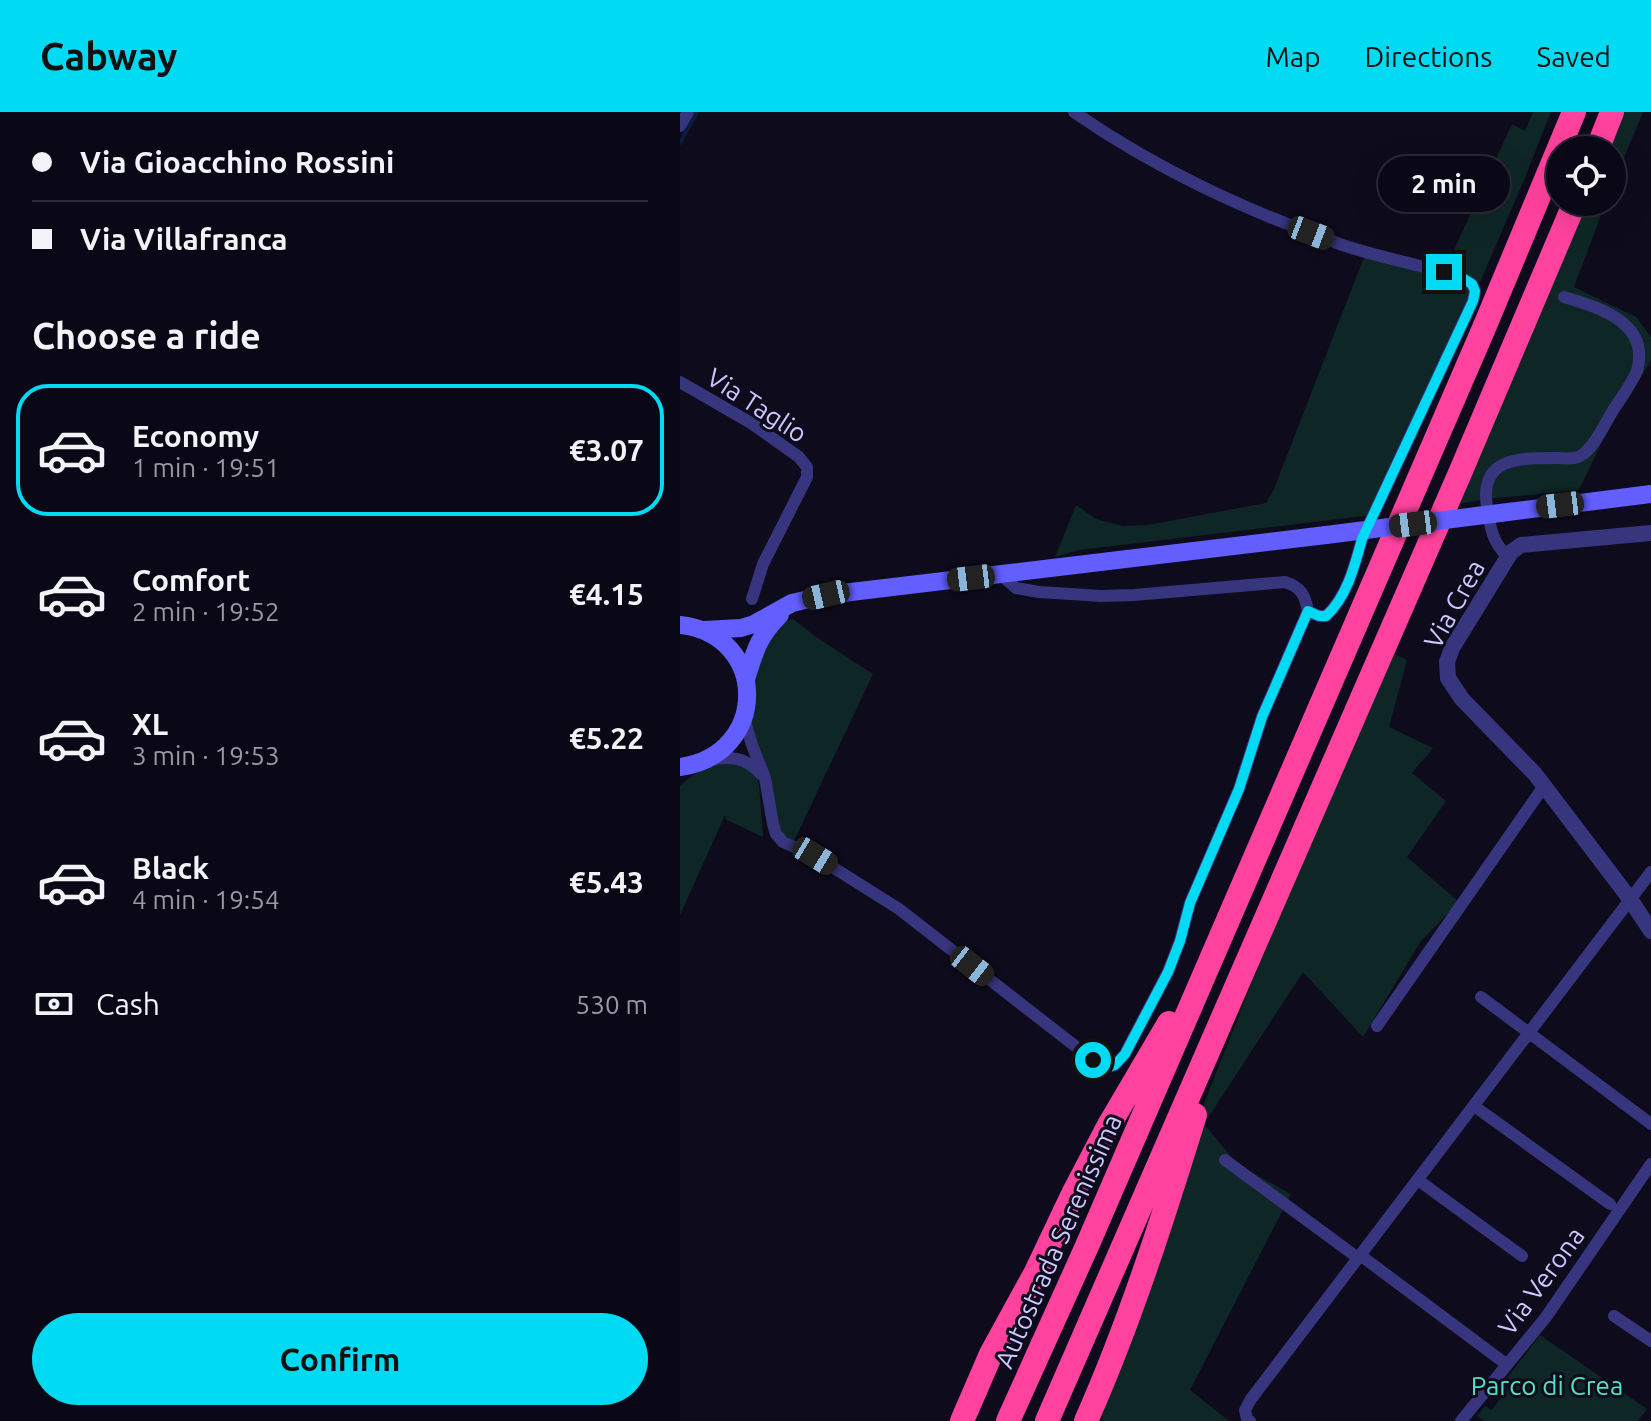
<!DOCTYPE html>
<meta charset="utf-8">
<style>
:root{--surface:#0a0816;--page:#13111f;--text:#f1f3f6;--muted:#999aa1;--line:#2a2935;--accent:#00daf2}
body{margin:0;font-family:Ubuntu,sans-serif;background:var(--page);color:var(--text);height:100vh;display:flex;flex-direction:column;font-size:30px;white-space:nowrap}
*{box-sizing:border-box;margin:0}
p{font-size:26px;color:var(--muted)}
.icon{flex:none;width:44px;height:44px;fill:none;stroke:currentColor;stroke-width:2;stroke-linecap:round;stroke-linejoin:round}
.map{position:relative;flex:1;overflow:hidden}
.drawer{display:flex;flex-direction:column;background:var(--surface);width:680px}
.drawer>*{flex:none}
.banner{display:grid;align-content:center;height:176px;padding:0 32px;background:var(--surface)}
.fabs{position:absolute;left:866px;top:24px;display:grid;gap:16px}
.fabs a{display:grid;place-items:center;width:80px;height:80px;border-radius:50%;background:var(--surface);box-shadow:0 8px 32px #0002,0 0 0 2px var(--line);font-size:40px}
.end{position:absolute;width:36px;height:36px;margin:-18px;border:10px solid #00daf2;background:#111;box-shadow:0 0 0 4px #111}
.from{border-radius:50%}
.bubble{position:absolute;height:56px;border-radius:28px;background:var(--surface);box-shadow:0 8px 32px #0002,0 0 0 2px var(--line);font-size:26px;font-weight:600;line-height:56px;text-align:center}
.car{position:absolute;width:24px;height:48px;margin:-24px -12px;border-radius:10px;box-shadow:0 0 6px 2px #0007;background:linear-gradient(#222 24%,#8ab4d8 0 40%,#222 0 76%,#8ab4d8 0 86%,#222 0)}
.banner b{display:flex;align-items:center;gap:28px;height:76px;font-size:30px}
.banner b+b{border-top:2px solid var(--line)}
.banner i{width:20px;height:20px;background:var(--text)}
ul{padding:0;list-style:none}
li{display:flex;align-items:center;gap:24px;height:132px;margin:0 16px 12px;padding:0 16px;border:4px solid transparent;border-radius:32px}
li div{flex:1}
li b{display:block;font-size:30px}
li em{font-style:normal;font-weight:600}
li.on{border-color:var(--accent)}
li>.icon{width:72px;height:72px;stroke-width:1.5}
h2{padding:0 32px;font-size:36px;line-height:96px}
.pay{display:flex;align-items:center;gap:20px;height:88px;padding:0 32px;font-size:30px}
.pay p{margin-inline-start:auto}
.action{display:flex;gap:16px;margin-top:auto;padding:16px 32px}
.action a{flex:1;height:92px;border-radius:48px;background:var(--accent);color:#111;font-size:32px;font-weight:600;line-height:92px;text-align:center}
header{display:flex;align-items:center;gap:48px;box-sizing:border-box;height:112px;padding:0 40px;background:var(--accent);color:#111}
header strong{font-size:38px}
nav{display:flex;gap:44px;margin-inline-start:auto;font-size:28px}
main{display:flex;flex:1;min-height:0}
.map>svg:first-child{display:block}
.green{fill:#0e2726}
.lines{fill:none;stroke-linecap:round;stroke-linejoin:round}
.stream{stroke:#091d3e;stroke-width:4}
.minor{stroke:#37357d;stroke-width:12}
.tertiary{stroke:#37357d;stroke-width:16}
.secondary{stroke:#625eff;stroke-width:18}
.motorway{stroke:#ff429d;stroke-width:24}
.secondary-bridge{stroke:#625eff;stroke-width:18}
.route{stroke:#00daf2;stroke-width:10}
.labels{text-anchor:middle;dominant-baseline:central;stroke-width:6;stroke-linejoin:round;paint-order:stroke}
.street-label{font-size:26px;fill:#cdc7ff;stroke:#0e0b1d}
.park-label{font-size:26px;fill:#51e1bd;stroke:#0e0b1d}
</style>
<header>
<strong>Cabway</strong>
<nav><a>Map</a><a>Directions</a><a>Saved</a></nav>
</header>
<main>
<section class="drawer">
<div class="banner">
<b><i class="from"></i>Via Gioacchino Rossini</b>
<b><i></i>Via Villafranca</b>
</div>
<h2>Choose a ride</h2>
<ul>
<li class="on"><svg class="icon" aria-label="car" viewBox="0 0 24 24"><path d="M5 17H2v-5l4-1 3-4h7l3 4 3 1v5h-3M9 17h6M6 11h13"/><circle cx="7" cy="17" r="2"/><circle cx="17" cy="17" r="2"/></svg><div><b>Economy</b><p>1 min · 19:51</p></div><em>€3.07</em></li>
<li><svg class="icon" aria-label="car" viewBox="0 0 24 24"><path d="M5 17H2v-5l4-1 3-4h7l3 4 3 1v5h-3M9 17h6M6 11h13"/><circle cx="7" cy="17" r="2"/><circle cx="17" cy="17" r="2"/></svg><div><b>Comfort</b><p>2 min · 19:52</p></div><em>€4.15</em></li>
<li><svg class="icon" aria-label="car" viewBox="0 0 24 24"><path d="M5 17H2v-5l4-1 3-4h7l3 4 3 1v5h-3M9 17h6M6 11h13"/><circle cx="7" cy="17" r="2"/><circle cx="17" cy="17" r="2"/></svg><div><b>XL</b><p>3 min · 19:53</p></div><em>€5.22</em></li>
<li><svg class="icon" aria-label="car" viewBox="0 0 24 24"><path d="M5 17H2v-5l4-1 3-4h7l3 4 3 1v5h-3M9 17h6M6 11h13"/><circle cx="7" cy="17" r="2"/><circle cx="17" cy="17" r="2"/></svg><div><b>Black</b><p>4 min · 19:54</p></div><em>€5.43</em></li>
</ul>
<div class="pay"><svg class="icon" aria-label="cash" viewBox="0 0 24 24"><path d="M3 7h18v10H3z"/><circle cx="12" cy="12" r="2"/></svg>Cash<p>530 m</p></div>
<div class="action"><a>Confirm</a></div>
</section>
<div class="map">
<svg width="971" height="1309" viewBox="0 0 971 1309">
<rect width="100%" height="100%" fill="#0e0b1d"/>
<path class="green" d="M853,0H871L844,68L700,402L399,438L375,445L396,393L416,407L443,414L468,413L586,391L594,377L686,140L719,151L767,153L832,12L845,19Z
M941,0H963L932,75V38H926Z
M905,90H926L894,175L956,205L971,225V249L928,317L899,378L807,387L778,392Z
M113,507L136,525L193,562L114,729L103,723L99,714L69,618L77,542L103,509Z
M714,542L727,548L709,615L753,636L732,661L766,689L727,745L779,790L741,829L683,925L623,860L524,1012L558,1053L611,1082L510,1278L549,1309H422L427,1281L503,1051L530,976L597,809Z
M52,647L76,662L79,672L83,725L45,707L46,704L45,703L0,803V674C14,661 34,649 52,647Z
M860,1223L967,1297L958,1309H805L797,1304L805,1294L812,1298L828,1275L824,1270Z"/>
<g class="lines">
<path class="stream" d="M0,31L17,0"/>
<path class="minor" d="M394,0C476,57 563,97 657,131C684,141 713,147 740,154C758,159 777,162 792,172L795,179L793,189L682,427C675,453 667,485 646,504H639L628,499
M0,14L8,0
M0,270L71,311L119,345L127,355V365L83,452L72,487
M827,444C812,430 810,414 807,395C799,345 840,346 876,346C884,346 893,348 900,344C912,339 925,312 932,300C940,287 951,273 957,259C971,210 917,195 884,185
M64,606L72,633L85,666L93,712L96,722L103,730L135,744L219,797L413,948L425,956L435,953L445,942L488,860L500,829L510,791L559,677L582,605L628,499C625,483 621,475 605,470L454,483L421,484L359,480L336,476L320,462
M29,648C50,644 66,645 81,662
M801,885L971,1012
M697,914L864,674
M794,994L930,1092
M545,1048L678,1146
M738,1068L842,1144
M680,1143L826,1252
M934,1204L971,1229
M570,1309L567,1307L565,1298L571,1287L971,760
M781,1309L866,1205L971,1052"/>
<path class="tertiary" d="M971,421L841,433L831,440L772,536L767,550L768,566L782,587L855,662L950,787L971,819"/>
<path class="secondary" d="M820,401L971,382
M0,513C90,523 89,643 0,655
M24,518L61,516L74,512L112,491L146,483L646,423
M66,567C75,539 78,525 100,503"/>
<path class="motorway" d="M917,38L932,0
M282,1309L311,1242L356,1160L394,1080L429,1013L489,911
M328,1309L407,1134L804,216L894,0
M367,1309L780,361L895,90
M406,1309C450,1210 483,1106 515,1003"/>
<path class="secondary-bridge" d="M646,423L820,401"/>
</g>
<g class="lines">
<path class="route" d="M413,948L425,956L435,953L445,942L488,860L500,829L510,791L559,677L582,605L628,499L639,504H646C667,485 675,453 682,427L793,189L795,179L792,172L784,167L764,160"/>
</g>
<g class="labels">
<g class="street-label">
<text transform="translate(77 293) rotate(33)">Via Taglio</text>
<text transform="translate(774 492) rotate(-61)">Via Crea</text>
<text transform="translate(378 1129) rotate(-66)">Autostrada Serenissima</text>
<text transform="translate(861 1169) rotate(-54)">Via Verona</text>
</g>
<g class="park-label">
<text x="867" y="1273">Parco di Crea</text>
</g>
</g>
</svg>
<div class="fabs">
<a><svg class="icon" aria-label="locate" viewBox="0 0 24 24"><circle cx="12" cy="12" r="6"/><path d="M12 2v4M12 18v4M2 12h4M18 12h4"/></svg></a>
</div>
<i class="end from" style="left:413px;top:948px"></i>
<i class="end" style="left:764px;top:160px"></i>
<div class="bubble" style="left:698px;top:44px;width:132px">2 min</div>
<i class="car" style="left:631px;top:121px;rotate:111deg"></i>
<i class="car" style="left:880px;top:393px;rotate:263deg"></i>
<i class="car" style="left:733px;top:412px;rotate:263deg"></i>
<i class="car" style="left:291px;top:466px;rotate:263deg"></i>
<i class="car" style="left:146px;top:483px;rotate:257deg"></i>
<i class="car" style="left:135px;top:744px;rotate:121deg"></i>
<i class="car" style="left:292px;top:854px;rotate:128deg"></i>
</div>
</main>
